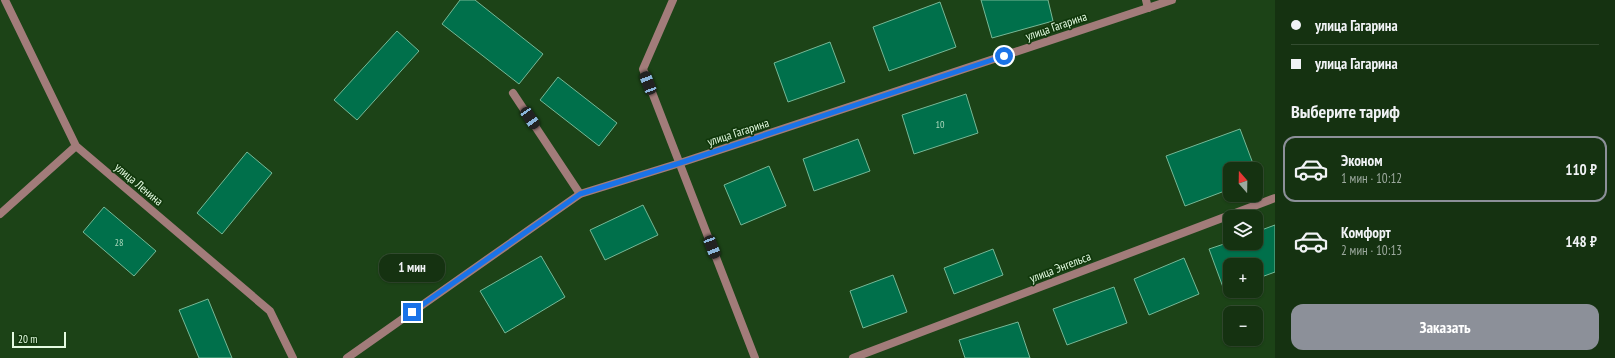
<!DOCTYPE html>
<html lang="ru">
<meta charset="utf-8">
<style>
:root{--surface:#153211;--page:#1e3a1a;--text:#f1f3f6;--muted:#9daa9f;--line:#344d31;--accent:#8c9099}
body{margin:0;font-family:"PT Sans Narrow",sans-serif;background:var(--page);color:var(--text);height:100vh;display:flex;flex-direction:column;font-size:15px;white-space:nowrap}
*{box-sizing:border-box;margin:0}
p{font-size:13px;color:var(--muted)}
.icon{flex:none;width:22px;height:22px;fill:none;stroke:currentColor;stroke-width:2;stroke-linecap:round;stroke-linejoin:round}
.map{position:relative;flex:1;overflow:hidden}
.details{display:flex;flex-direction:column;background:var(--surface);width:340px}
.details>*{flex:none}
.hud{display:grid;align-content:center;height:88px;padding:0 16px;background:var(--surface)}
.needle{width:26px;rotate:340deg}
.fabs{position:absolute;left:1223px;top:162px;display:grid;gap:8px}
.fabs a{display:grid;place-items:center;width:40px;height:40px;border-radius:8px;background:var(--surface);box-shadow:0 1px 3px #0004,0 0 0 1px var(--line);font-size:20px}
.scale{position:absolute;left:12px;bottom:10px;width:54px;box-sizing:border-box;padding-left:4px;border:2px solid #e4fbe1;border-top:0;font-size:11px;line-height:14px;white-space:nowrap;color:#e4fbe1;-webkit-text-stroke:3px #11380c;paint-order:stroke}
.end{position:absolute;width:18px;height:18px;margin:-9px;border:5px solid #1a73e8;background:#fff;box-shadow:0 0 0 2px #fff}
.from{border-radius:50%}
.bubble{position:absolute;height:28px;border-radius:12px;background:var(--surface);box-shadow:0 1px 3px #0004,0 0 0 1px var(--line);font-size:13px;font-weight:700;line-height:28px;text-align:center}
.car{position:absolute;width:12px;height:24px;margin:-12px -6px;border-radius:5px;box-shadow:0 0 3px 1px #0007;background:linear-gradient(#222 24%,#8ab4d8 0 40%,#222 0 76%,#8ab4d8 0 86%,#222 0)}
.hud b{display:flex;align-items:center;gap:14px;height:38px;font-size:15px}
.hud b+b{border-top:1px solid var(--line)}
.hud i{width:10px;height:10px;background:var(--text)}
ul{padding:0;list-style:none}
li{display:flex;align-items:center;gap:12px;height:66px;margin:0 8px 6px;padding:0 8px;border:2px solid transparent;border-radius:12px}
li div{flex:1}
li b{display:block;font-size:15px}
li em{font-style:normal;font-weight:700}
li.current{border-color:var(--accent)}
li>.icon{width:36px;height:36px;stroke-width:1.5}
h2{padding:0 16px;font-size:18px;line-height:48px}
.action{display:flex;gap:8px;margin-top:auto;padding:8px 16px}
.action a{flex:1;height:46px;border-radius:12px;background:var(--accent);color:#fff;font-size:16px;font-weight:700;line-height:46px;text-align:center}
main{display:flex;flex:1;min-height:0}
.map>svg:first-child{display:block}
.building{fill:#00704b;stroke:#76b896}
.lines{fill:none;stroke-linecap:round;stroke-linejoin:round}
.service{stroke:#a27c7a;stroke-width:8}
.minor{stroke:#a27c7a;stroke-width:8}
.route{stroke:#1a73e8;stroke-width:5}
.labels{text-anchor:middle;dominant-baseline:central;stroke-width:3.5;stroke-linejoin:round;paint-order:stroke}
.number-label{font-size:10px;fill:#abd8bc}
.street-label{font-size:12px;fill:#e4fbe1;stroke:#11380c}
</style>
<main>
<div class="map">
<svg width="1275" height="358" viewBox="0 0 1275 358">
<rect width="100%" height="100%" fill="#1c4317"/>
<path class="building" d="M460,0H475L543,54L519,84L442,24Z
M981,0H1048L1053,21L992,38Z
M940,2L956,47L889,71L873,27Z
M397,31L419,51L357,120L334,100Z
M830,42L845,82L788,102L774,63Z
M558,77L617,123L599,146L540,100Z
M966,94L978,133L914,154L902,115Z
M1240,129L1255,169H1230V189L1185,206L1166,156Z
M858,139L870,171L814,191L803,159Z
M247,152L272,173L222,234L197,213Z
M769,166L786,206L741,225L724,185Z
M643,205L658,235L605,260L590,230Z
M104,207L156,251L134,276L83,232Z
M1275,225V272L1256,279V265H1230V288L1224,290L1209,249L1230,242V243H1256V232Z
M993,249L1003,275L954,294L944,268Z
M541,256L565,297L505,333L480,291Z
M1184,258L1199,294L1149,315L1134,279Z
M893,275L907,312L863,328L850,291Z
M1114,287L1127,323L1067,345L1053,309Z
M208,299L232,358H199L179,310Z
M1018,322L1030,358H965L959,340Z"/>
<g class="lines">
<path class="service" d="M673,0L643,69L755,358
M1146,0L1148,8
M513,93L580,194"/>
<path class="minor" d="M5,0L76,146L270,311L293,358
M0,214L76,146
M347,358L580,194L680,163L1172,0
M853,358L1275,198"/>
</g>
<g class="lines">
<path class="route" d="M412,312L580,194L680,163L1004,56"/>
</g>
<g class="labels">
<g class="number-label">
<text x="940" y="124">10</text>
<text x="119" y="242">28</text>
</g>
<g class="street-label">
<text transform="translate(1056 26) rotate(-19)">улица Гагарина</text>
<text transform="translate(738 132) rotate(-18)">улица Гагарина</text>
<text transform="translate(139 184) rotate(40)">улица Ленина</text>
<text transform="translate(1060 267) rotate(-21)">улица Энгельса</text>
</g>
</g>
</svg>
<div class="fabs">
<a><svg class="needle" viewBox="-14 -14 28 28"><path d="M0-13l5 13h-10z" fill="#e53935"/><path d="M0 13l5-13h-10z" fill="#9daa9f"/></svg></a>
<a><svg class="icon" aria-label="layers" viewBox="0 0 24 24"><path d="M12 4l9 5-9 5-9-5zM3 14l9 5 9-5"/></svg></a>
<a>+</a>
<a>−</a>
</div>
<div class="scale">20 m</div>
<i class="end from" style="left:1004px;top:56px"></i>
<i class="end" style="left:412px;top:312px"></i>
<div class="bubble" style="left:379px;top:254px;width:66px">1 мин</div>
<i class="car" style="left:648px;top:83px;rotate:339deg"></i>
<i class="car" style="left:530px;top:118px;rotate:146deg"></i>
<i class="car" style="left:712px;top:247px;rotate:159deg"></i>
</div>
<section class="details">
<div class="hud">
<b><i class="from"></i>улица Гагарина</b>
<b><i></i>улица Гагарина</b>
</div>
<h2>Выберите тариф</h2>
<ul>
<li class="current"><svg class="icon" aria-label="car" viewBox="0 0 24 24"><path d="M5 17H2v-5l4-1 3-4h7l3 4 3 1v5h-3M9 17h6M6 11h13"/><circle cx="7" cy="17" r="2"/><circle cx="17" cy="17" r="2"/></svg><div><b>Эконом</b><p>1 мин · 10:12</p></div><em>110 ₽</em></li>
<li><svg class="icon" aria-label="car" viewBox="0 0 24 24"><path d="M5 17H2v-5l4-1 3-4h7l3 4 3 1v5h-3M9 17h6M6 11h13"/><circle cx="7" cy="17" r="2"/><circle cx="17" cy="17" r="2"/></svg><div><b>Комфорт</b><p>2 мин · 10:13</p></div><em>148 ₽</em></li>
</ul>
<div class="action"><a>Заказать</a></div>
</section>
</main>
